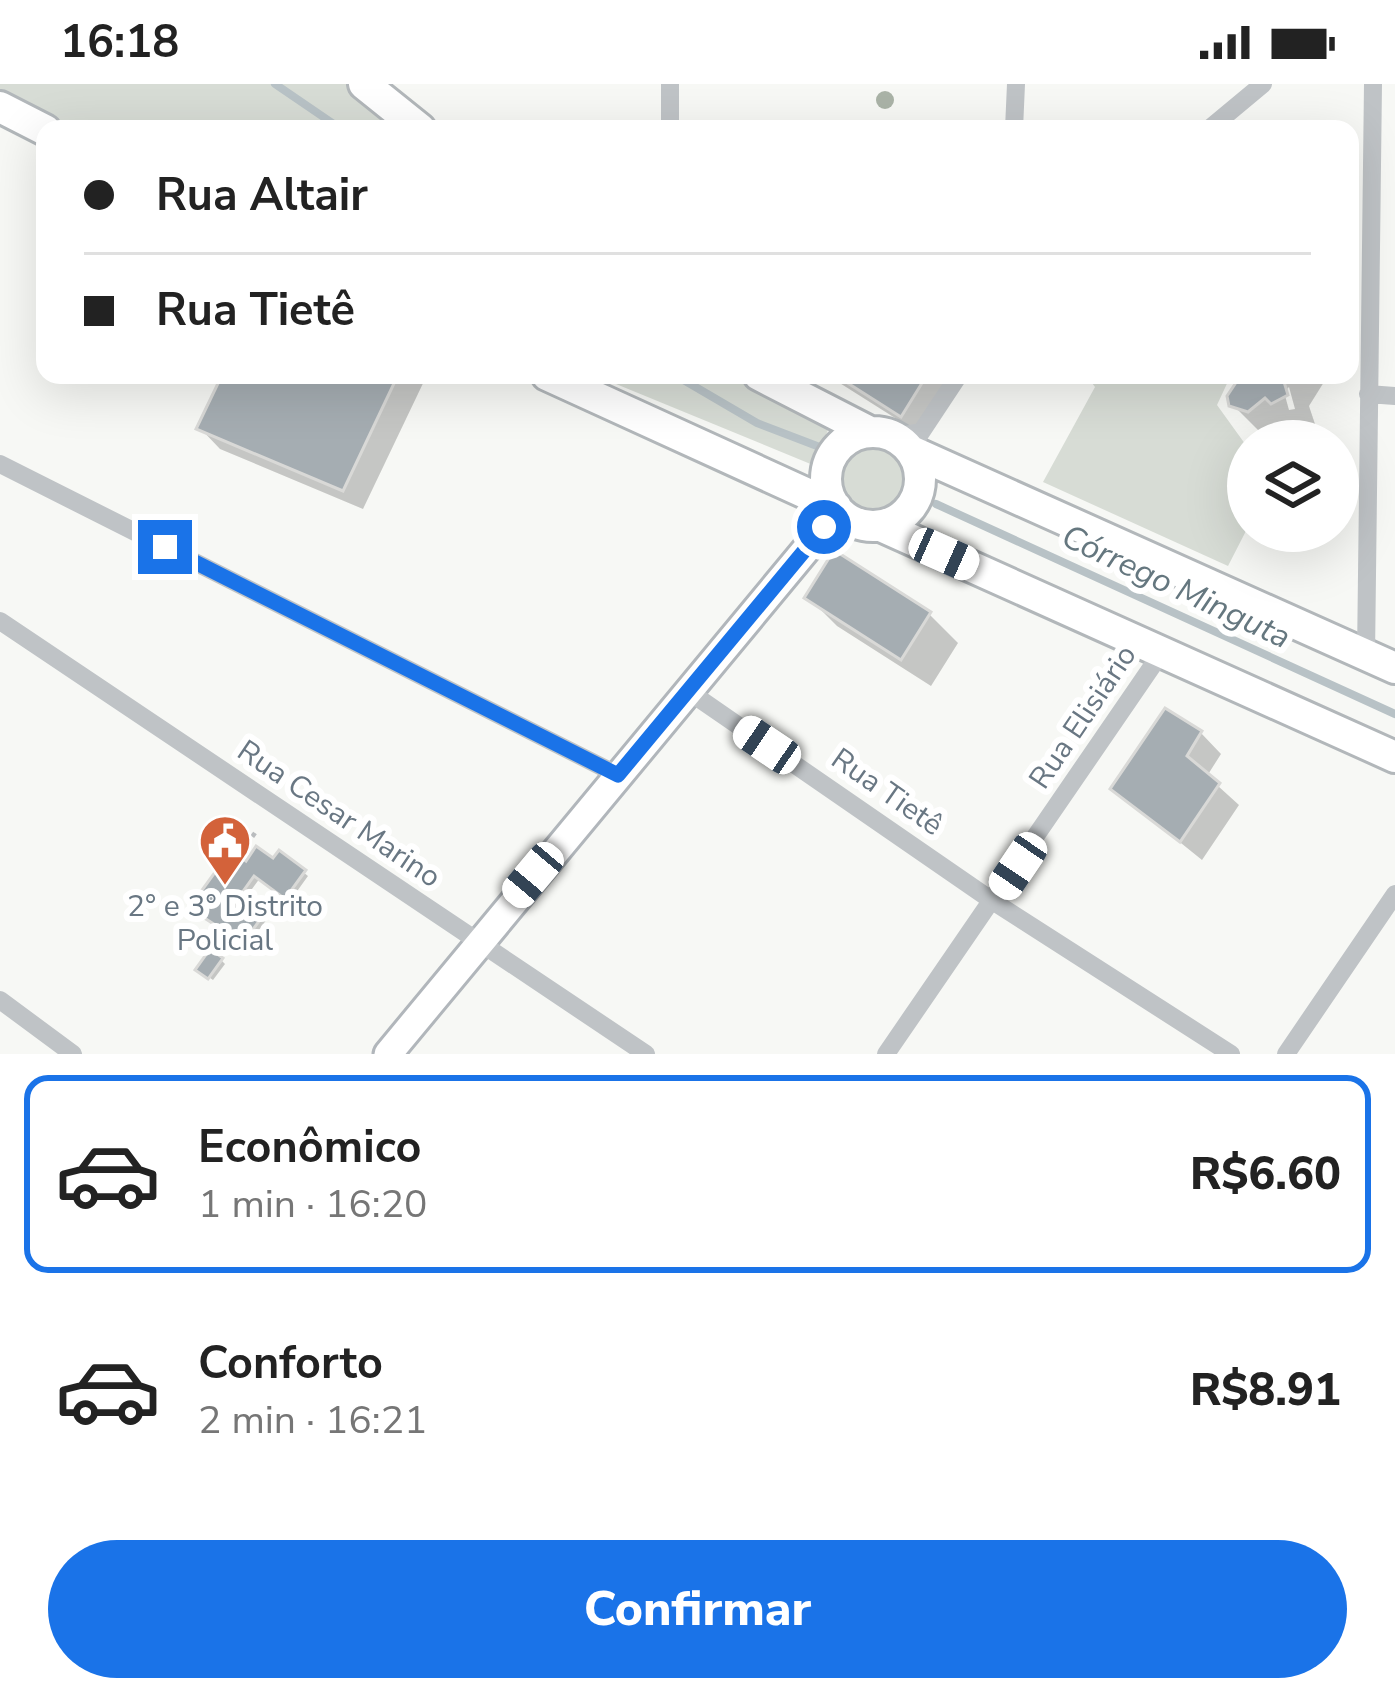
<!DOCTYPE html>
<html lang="pt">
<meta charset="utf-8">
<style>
:root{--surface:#fff;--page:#f6f6f6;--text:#222;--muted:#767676;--line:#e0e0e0;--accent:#1a73e8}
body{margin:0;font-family:"Nunito Sans",sans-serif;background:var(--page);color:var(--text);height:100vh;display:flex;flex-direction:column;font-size:45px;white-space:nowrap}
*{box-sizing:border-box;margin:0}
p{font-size:39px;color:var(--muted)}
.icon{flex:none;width:66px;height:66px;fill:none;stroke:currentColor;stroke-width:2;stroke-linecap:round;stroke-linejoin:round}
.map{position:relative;height:970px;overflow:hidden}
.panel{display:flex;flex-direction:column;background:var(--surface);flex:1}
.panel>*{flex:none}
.top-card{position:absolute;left:36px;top:36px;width:1323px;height:264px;border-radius:24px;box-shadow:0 12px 48px #0002;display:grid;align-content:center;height:264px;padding:0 48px;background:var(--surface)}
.buttons{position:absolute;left:1227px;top:336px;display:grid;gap:24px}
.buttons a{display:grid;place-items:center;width:132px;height:132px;border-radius:50%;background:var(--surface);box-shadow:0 12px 48px #0002;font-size:60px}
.end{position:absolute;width:54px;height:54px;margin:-27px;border:15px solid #1a73e8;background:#fff;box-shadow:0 0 0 6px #fff}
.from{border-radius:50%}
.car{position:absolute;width:36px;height:72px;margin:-36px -18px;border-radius:15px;box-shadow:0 0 9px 3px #0007;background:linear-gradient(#fff 24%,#345 0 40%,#fff 0 76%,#345 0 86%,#fff 0)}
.top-card b{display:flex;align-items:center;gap:42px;height:114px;font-size:45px}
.top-card b+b{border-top:3px solid var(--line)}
.top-card i{width:30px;height:30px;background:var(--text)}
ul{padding:21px 0 0;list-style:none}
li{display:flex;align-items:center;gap:36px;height:198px;margin:0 24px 18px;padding:0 24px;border:6px solid transparent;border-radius:24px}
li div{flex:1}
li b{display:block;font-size:45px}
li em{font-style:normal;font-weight:800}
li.selected{border-color:var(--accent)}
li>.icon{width:108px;height:108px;stroke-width:1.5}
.cta{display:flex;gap:24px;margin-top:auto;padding:24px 48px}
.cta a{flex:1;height:138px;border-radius:72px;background:var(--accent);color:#fff;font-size:48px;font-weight:800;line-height:138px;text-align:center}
.status{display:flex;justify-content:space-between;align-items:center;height:84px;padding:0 60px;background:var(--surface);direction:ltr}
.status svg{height:33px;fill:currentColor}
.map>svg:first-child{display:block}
.green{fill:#d7dcd5}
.shadow{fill:#0003;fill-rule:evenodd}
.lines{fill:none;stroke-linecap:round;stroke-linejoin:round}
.stream{stroke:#b8c2c6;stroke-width:8}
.building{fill:#a5adb2;stroke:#d9d9d7;stroke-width:3}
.secondary-casing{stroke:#b1b6bb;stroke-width:33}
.primary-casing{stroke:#b2b7ba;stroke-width:36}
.path{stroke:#b9bcbe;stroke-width:4.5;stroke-dasharray:6 6;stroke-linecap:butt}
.street{stroke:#bfc3c6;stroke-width:18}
.secondary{stroke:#fff;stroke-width:27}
.primary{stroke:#fff;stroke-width:30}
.tree{fill:#aab3a7}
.route{stroke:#1a73e8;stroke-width:15}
.labels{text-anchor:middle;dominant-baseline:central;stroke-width:12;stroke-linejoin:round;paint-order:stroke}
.street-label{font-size:30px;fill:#697783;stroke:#fff}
.poi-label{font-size:30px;fill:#697783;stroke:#fff}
.water-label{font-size:33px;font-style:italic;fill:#65777f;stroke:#fff}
</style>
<div class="status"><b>16:18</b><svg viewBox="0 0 49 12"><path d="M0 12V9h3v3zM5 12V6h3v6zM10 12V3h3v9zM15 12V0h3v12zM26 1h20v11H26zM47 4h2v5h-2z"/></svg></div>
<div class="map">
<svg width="1395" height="970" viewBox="0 0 1395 970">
<rect width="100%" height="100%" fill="#f7f8f5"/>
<path class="green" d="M0,0H352L407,45H68L0,14Z
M577,291H734L831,339L813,381L616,300Z
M1086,291H1231L1217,321L1248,364V443L1228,482L1043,398L1095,303Z
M841 397a33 33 0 1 1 66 0a33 33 0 1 1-66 0Z"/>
<path class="shadow" d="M225,291H427L363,425L220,365L200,344Z
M827,291H959L922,351Z
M1253,291H1341V292L1324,298L1309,322L1315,340L1302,347L1295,341L1278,356L1262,350L1232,320ZM1289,303L1295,325L1289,326L1284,308Z
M808,513L929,530L958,559L931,602L837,542Z
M1201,649L1221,670L1207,692L1239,721L1202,776L1114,705Z
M280,770L308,792L290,817L260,794L244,816L267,835L248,861L197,828L246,781L274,778Z
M221,876L225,880L213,896L203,889Z"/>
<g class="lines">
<path class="stream" d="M275,0L341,45
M675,291L757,339L817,362
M936,420L1395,630"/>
</g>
<path class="building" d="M222,291H398L343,407L196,345Z
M835,291H927L901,333Z
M1249,291H1282L1288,311L1271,320L1265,314L1248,328L1229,322L1227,312L1239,294L1246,297Z
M834,466L931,528L901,576L804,514Z
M1165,624L1202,647L1187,672L1220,699L1180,758L1110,705Z
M256,762L273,774L279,766L306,786L285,815L254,792L234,820L239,824L246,814L265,829L243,859L189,824L231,766L246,777Z
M210,865L223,874L208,895L195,886Z"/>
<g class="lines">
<g class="secondary-casing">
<path id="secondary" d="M388,970L838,427"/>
</g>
<g class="primary-casing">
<path id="primary" d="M364,0L420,45
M0,23L45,46
M547,291L836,423
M759,291L870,348
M826 395a47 47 0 1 1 94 0a47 47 0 1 1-94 0Z
M911,367L1395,584
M881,442L1395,673"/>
</g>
<path class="path" d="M238,772L255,749"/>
<path class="street" d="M670,0V45
M1014,45L1016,0
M1209,45L1263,0
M1368,310L1395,312
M895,353L920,348
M910,365L959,291
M0,380L618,691
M0,537L646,970
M1366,572L1373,0
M691,609L994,818L1231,970
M0,916L73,970
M886,970L1164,565
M1286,970L1395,810"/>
<use href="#secondary" class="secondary"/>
<use href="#primary" class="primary"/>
</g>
<circle class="tree" cx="885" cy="16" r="9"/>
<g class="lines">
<path class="route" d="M165,463L618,691L824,443"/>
</g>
<defs>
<g id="civic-pin" transform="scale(2.7)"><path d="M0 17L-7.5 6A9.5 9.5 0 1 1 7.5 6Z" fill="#d3623a" stroke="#fff"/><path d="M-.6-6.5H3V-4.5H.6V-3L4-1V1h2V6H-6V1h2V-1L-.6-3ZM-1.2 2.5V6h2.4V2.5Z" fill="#fff"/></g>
</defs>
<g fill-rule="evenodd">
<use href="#civic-pin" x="225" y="757"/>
</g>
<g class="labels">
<g class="street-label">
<text transform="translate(1083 633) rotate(-56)">Rua Elisiário</text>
<text transform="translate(887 708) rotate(35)">Rua Tietê</text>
<text transform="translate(339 730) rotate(34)">Rua Cesar Marino</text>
</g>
<g class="poi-label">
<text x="225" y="822">2° e 3° Distrito<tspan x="225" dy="34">Policial</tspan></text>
</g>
<g class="water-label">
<text transform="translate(1176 503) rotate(25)">Córrego Minguta</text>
</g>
</g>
</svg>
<div class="buttons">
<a><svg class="icon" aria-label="layers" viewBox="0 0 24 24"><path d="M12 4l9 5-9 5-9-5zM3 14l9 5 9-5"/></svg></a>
</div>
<i class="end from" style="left:824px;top:443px"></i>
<i class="end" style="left:165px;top:463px"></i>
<i class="car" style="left:944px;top:470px;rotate:114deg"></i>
<i class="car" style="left:767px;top:661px;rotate:304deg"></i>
<i class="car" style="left:1018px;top:782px;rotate:214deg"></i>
<i class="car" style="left:533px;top:791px;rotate:220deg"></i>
<div class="top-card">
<b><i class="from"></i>Rua Altair</b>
<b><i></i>Rua Tietê</b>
</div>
</div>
<section class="panel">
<ul>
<li class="selected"><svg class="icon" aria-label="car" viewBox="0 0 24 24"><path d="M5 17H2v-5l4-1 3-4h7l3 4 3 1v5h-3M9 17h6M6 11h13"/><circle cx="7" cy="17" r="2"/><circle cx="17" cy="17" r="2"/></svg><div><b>Econômico</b><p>1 min · 16:20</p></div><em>R$6.60</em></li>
<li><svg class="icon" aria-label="car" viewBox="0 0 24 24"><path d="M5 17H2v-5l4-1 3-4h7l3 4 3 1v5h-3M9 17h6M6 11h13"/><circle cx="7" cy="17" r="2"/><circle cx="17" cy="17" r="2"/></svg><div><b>Conforto</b><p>2 min · 16:21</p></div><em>R$8.91</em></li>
</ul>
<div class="cta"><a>Confirmar</a></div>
</section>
